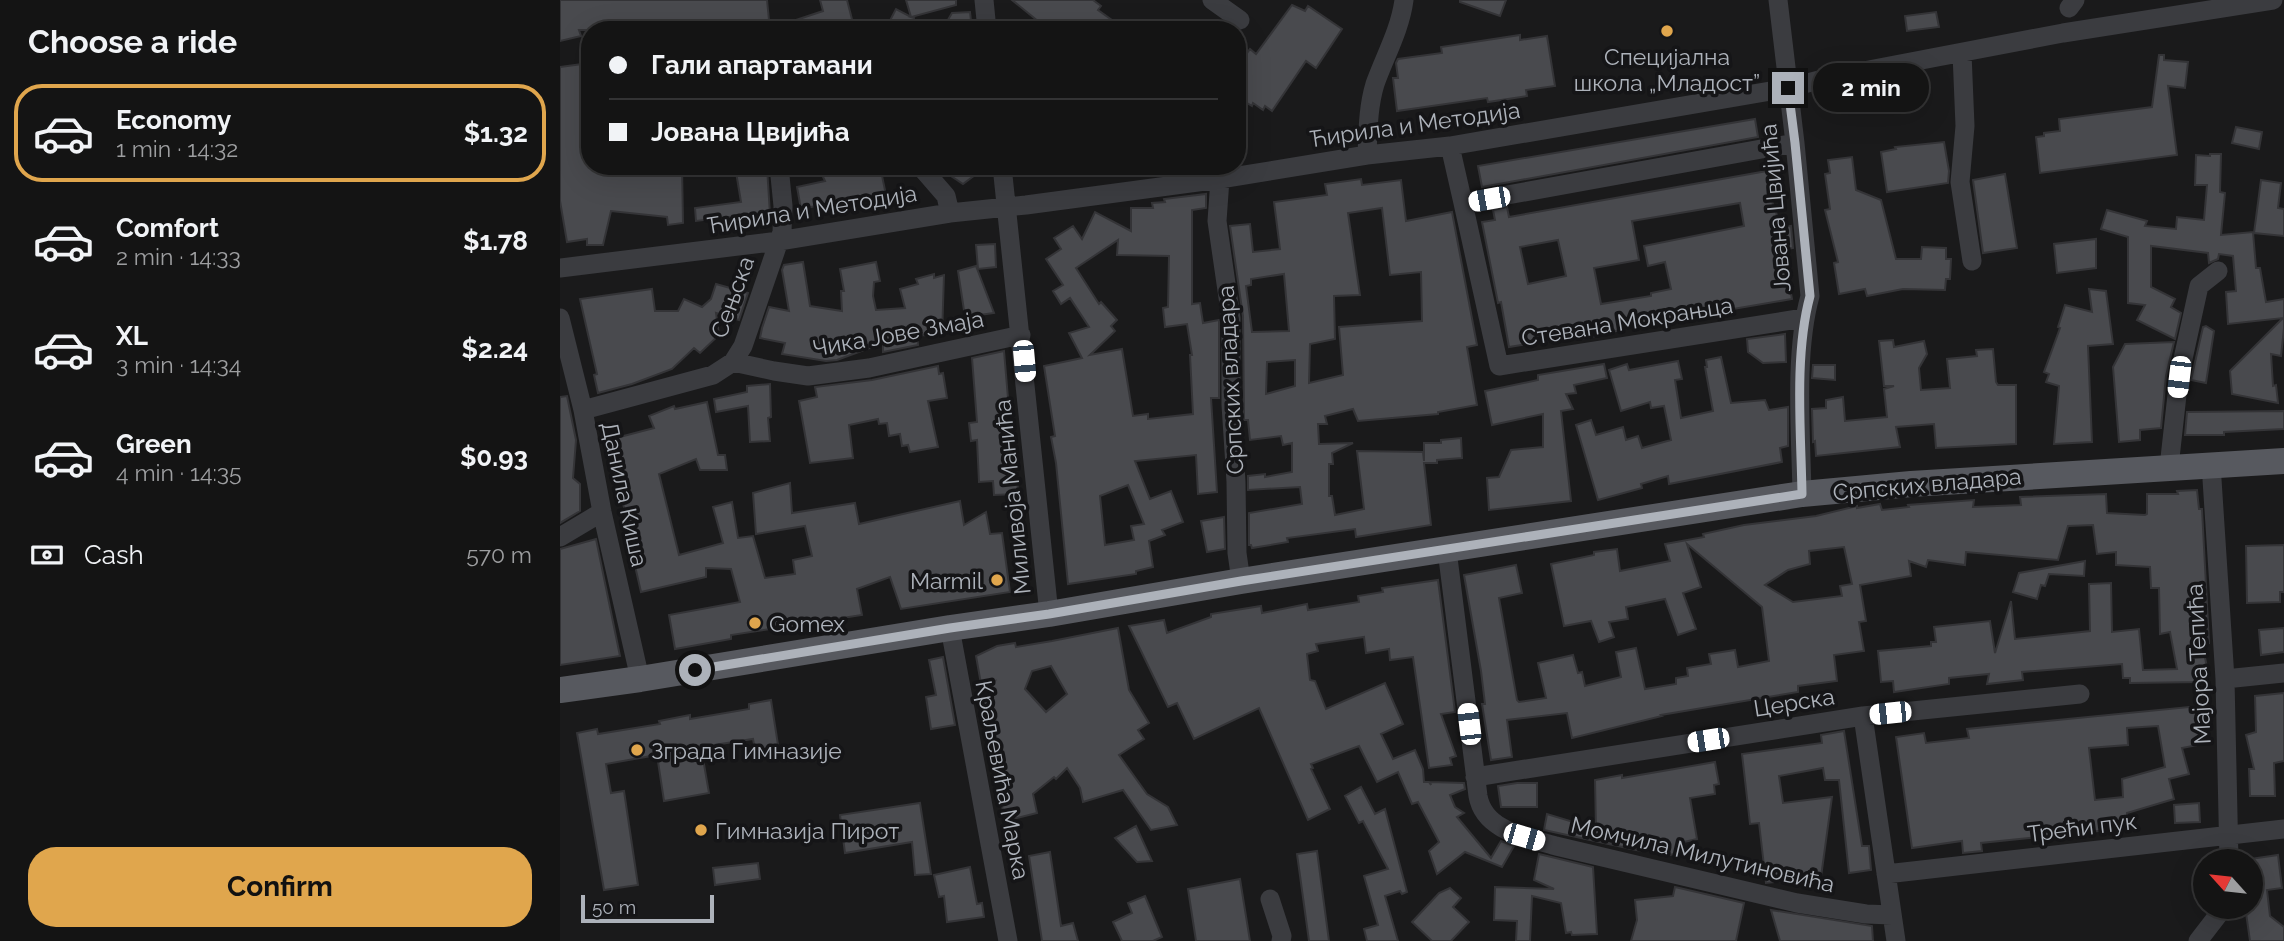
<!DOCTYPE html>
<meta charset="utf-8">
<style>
:root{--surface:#141414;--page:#1d1d1d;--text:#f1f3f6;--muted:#9d9ea0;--line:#333334;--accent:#e0a64d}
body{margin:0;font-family:Raleway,sans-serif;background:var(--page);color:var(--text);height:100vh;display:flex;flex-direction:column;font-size:26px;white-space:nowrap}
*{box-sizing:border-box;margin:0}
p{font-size:23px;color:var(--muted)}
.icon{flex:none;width:38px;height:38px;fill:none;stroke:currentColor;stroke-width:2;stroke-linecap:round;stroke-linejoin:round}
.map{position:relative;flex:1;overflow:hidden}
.details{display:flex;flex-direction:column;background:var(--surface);width:560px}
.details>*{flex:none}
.banner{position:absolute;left:21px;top:21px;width:665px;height:154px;border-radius:28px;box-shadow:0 7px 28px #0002,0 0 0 2px var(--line);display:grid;align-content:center;height:154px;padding:0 28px;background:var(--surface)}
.needle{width:46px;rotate:297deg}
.controls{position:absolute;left:1633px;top:849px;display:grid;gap:14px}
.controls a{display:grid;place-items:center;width:70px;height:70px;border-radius:50%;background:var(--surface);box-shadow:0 7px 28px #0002,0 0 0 2px var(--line);font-size:35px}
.scale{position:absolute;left:21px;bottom:18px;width:133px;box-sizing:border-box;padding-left:7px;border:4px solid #adb2ba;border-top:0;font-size:19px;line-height:24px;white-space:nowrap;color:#adb2ba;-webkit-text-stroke:5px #151517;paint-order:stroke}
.end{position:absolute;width:32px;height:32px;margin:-16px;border:9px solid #adb2ba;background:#111;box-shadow:0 0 0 4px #111}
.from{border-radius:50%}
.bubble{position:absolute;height:49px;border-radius:24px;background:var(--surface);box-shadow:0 7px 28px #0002,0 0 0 2px var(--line);font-size:23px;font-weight:700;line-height:49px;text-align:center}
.car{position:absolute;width:21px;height:42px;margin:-21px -10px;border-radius:9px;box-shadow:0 0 5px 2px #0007;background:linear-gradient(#fff 24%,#345 0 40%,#fff 0 76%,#345 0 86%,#fff 0)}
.banner b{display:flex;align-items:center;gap:24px;height:66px;font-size:26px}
.banner b+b{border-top:2px solid var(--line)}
.banner i{width:18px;height:18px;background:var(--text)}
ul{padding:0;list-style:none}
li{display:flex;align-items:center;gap:21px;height:98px;margin:0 14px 10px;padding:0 14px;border:4px solid transparent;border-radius:28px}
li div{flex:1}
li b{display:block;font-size:26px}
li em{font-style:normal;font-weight:700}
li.active{border-color:var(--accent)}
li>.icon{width:63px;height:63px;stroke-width:1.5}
h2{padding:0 28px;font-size:32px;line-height:84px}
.pay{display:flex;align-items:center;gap:18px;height:77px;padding:0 28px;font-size:26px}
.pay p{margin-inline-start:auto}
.primary-button{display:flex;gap:14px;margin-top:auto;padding:14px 28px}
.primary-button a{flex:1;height:80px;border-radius:28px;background:var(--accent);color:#111;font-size:28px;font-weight:700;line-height:80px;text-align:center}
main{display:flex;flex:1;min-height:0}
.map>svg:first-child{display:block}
.building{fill:#494a4e;stroke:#343437;stroke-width:2;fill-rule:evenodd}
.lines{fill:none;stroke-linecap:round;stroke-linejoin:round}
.minor{stroke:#3b3c40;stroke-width:19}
.major{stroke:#57595f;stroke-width:26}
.route{stroke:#adb2ba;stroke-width:9}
.poi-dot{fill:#e0a64d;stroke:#151517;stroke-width:2.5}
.labels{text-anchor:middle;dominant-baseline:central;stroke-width:7;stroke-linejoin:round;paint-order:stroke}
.poi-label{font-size:23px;fill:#adb2ba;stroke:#151517;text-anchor:start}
.street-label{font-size:23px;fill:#adb2ba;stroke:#151517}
</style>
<main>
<section class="details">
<h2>Choose a ride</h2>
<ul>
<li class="active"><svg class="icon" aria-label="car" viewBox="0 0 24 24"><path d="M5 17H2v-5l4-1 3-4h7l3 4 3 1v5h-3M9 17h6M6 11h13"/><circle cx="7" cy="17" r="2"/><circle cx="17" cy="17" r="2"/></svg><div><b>Economy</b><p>1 min · 14:32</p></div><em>$1.32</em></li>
<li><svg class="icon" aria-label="car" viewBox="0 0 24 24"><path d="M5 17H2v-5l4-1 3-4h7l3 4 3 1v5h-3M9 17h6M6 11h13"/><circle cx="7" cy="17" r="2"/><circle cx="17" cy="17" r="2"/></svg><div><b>Comfort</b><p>2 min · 14:33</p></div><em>$1.78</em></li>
<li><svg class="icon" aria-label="car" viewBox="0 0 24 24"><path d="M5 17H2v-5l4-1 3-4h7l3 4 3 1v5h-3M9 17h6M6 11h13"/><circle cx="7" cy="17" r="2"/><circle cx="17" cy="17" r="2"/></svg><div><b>XL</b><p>3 min · 14:34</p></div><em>$2.24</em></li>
<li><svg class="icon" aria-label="car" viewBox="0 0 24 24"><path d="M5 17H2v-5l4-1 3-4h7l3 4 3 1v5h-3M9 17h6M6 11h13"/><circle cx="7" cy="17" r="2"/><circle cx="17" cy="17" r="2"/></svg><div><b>Green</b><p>4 min · 14:35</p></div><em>$0.93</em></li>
</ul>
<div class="pay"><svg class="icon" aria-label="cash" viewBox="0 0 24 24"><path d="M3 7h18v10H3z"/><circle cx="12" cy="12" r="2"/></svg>Cash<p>570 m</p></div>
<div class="primary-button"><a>Confirm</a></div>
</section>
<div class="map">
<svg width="1724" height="941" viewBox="0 0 1724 941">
<rect width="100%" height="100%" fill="#1a1a1b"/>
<path class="building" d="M0,0H207L210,30H19L21,36L0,41Z
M260,0H287L294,27L282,30H215V27L263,11Z
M346,0H396V5L351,17L354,18L348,30H325L336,9L351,17Z
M452,0H533L541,6L538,10L566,30H489Z
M900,0H946L940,16L900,2Z
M732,5L745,11L748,6L782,29L756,68L746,61L712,111L705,106L703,110L693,103L692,106L677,97V67L690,49L696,54Z
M410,12L412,30H382L392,13Z
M1376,12L1379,27L1347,31L1345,16Z
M960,35V40L987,36L995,86L966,90L967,96L928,102L927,98L837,111L833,78H838L836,63L838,59L882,53L881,47Z
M1599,55H1604V60L1628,62L1625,88L1608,86L1617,155L1480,173L1476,137L1484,136V133L1500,131L1499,119L1592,107Z
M30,63V166H122L123,223L108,225L107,217L51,211L43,245H27V239L7,242L0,201V67Z
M1195,119L1198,137L922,187L918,166Z
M1676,127L1702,132L1699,149L1672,143Z
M1384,142L1389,171L1388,183L1327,192L1321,152L1336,149L1335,147Z
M1650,154H1661L1660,192L1665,193L1661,235L1693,232L1696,268H1700L1706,302L1724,299V328L1721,356L1711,354L1713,386L1716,385L1718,403L1672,394L1670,371L1723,318L1668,324L1666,292L1676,291L1673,256L1659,254L1658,259L1649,263L1648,253L1591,246V287L1615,299L1611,307L1621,313L1615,339L1577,320L1585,305L1568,303V237L1541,229L1547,210L1587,221L1585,226L1616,229L1617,217L1644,220L1647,185H1635L1636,155L1650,156Z
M1292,157L1296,190L1321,200L1336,259H1361L1362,247L1386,248V259H1391L1390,279H1386L1385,290L1343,289L1307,296L1305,289L1279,294L1274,263L1278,262L1265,210L1270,209L1265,174L1270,173L1268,160Z
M258,166H320L326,195L300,200V197L241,209L237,187L265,181Z
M376,166H427L403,184Z
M207,167L210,214L170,220L169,217L136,221L135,208L181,202L176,172Z
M1207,171L1214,211H1216L1219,228L1231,226L1233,248L1223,250L1232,299L1085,324L1023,339L1022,335L949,347L941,302L938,303L922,222L935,220L933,210L947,207L949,217ZM1180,203L1184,226L1084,246L1088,266L1105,262L1111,289L1091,293V296L1041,304L1034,268L1079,260L1072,221ZM998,240L1006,276L968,284L960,247Z
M1445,174L1457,248L1423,253L1413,180Z
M801,179L802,185L841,180L846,221L892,212L917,345L907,347L917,405L878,412V414L798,421L793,409L765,416L767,424H758L759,444L793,443L772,453L773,464H769V496H772L775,515L804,509L797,451L863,452L864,461V443H881V440L901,438L902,458L877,460V463H864L871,525L796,537L795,529L727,538L728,542L692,548L691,545H689V513L742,504L740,487L688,490V476L705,474V477L732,472V443L723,445L721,436L690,440L688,420H684L683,316L670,226L690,224L693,252L720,249L714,202L767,195L765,184ZM822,208L830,275L861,272L862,321L779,327L783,375L749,383L750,344L775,339L774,296L800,295L788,213ZM724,274L729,331L692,332L686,286L691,285V279ZM735,360V386L706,394L707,362Z
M1701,180L1721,183L1718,208L1724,209V236L1694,233Z
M646,194V208L632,210V304L640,303L643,323L659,320V398H651L657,492L638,494L636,455L575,461L590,499L611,491L623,522L602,530L605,535L589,541L593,567L576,571V574L508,584L496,463L491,437L495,436L484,366L522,358L509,333L529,327L510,298L501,304L493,291L503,285L486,259L501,249L494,238L513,226L522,239L535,212L571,231V208H593L592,203L605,202L604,199ZM558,240L557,255L609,256L608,307L603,308L605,327L627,324L632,355H630L633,414L588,419V414L573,416L562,349L530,355L555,331L551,326L557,320L541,302L539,304L516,268ZM568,485L584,524L571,526L574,540L545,545L540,496Z
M1536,239V268L1497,273L1494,244Z
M435,244L436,267L418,269L416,245Z
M243,262L250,306L282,311L281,291H284L280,269L316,262L320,281L314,282L313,296L316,310L345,308L340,289L358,284L356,279L374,274V278L384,275L382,336L357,335L358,345L323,352V343L277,360L266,361L222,354L225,343L200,338L202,328L209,307L229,311L222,270L224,265Z
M416,266L434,313L405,317L398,271Z
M156,284L188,293L179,320L156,313L159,335L140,353L134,348L112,369L72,384L38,393L34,375L37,374L20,299L92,289L95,311H118L124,299L142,307L151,299Z
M1529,289L1546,291L1553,344L1528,346L1532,442L1494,444L1499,386L1486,382L1489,374L1484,372L1500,328L1498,327L1505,305L1532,312Z
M1646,326L1654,331L1646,383L1631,380L1643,327Z
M1225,334L1226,362L1203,363L1188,352L1187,339Z
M1333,340L1334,347L1364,341L1367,354L1359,368L1361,390L1390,388L1387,359L1417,356L1416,350L1433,349L1436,382L1438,385H1456V444L1376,448L1374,424L1336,427L1340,447L1256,456L1255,441L1253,442L1252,409L1266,408V400L1283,397L1285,421L1327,417L1324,389L1334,386H1324L1319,341Z
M1614,342L1606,376L1601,428L1580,430V440L1559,442L1553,367L1565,344Z
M444,351L449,410H445L450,455H456L458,494L434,495L433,481L419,482L417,440L411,441L409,423L417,422L412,358Z
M1161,357L1171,403L1205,400L1209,410L1228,407V446L1220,448L1222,462L1109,484L1108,476L1081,484L1082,488L1038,500L1016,425L1031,420L1036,435L1063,427L1066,440L1078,436L1082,448L1111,440L1104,406L1091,408L1090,402L1061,411L1049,370L1067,364L1069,370L1118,361L1122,379L1115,380L1121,418L1153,411L1145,367H1147L1146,360Z
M1044,364L1047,378L1014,385L1016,393L1006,394L1013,409L1001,411L1011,501L929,510L927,478L939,477L951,450L983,447V414L932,425L925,391L978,380V375Z
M1253,365H1275V380L1252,378Z
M378,366L379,374L383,373L387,398L368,401L378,447L350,452L348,445L342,446L340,434L329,436L327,423L319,424L318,419L289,425L293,458L250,463L239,401L257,397L255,387L312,380Z
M210,384L211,417L208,418L210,441L190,442L188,406L156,412L154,399L187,392V386Z
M7,396L16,440L13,478L20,484V511L0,523V397Z
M147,402L158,455H165L167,470H140L136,459L99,474L119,555L163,543L153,507L172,502L178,538L193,536L205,578L235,574L233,560L252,556L245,526L196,534L193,493L230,483L232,513L295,503L299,524L400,501L404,525L426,512L430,534L442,533L450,592L341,609L330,577L297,589L302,615L171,635V639L115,649L109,615L180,602L171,569L146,568V577L81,592L75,566L78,565L50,450L54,449L52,439L94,428L89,416L114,406L115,409Z
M1724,411V429L1664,432V435H1625L1627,412Z
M1637,490L1639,509H1642L1649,643H1642L1649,677L1640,679L1641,682L1570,683V678H1563L1562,664L1462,672L1463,680L1427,684L1429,674L1389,678V684L1334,692L1333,681L1321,682L1318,651L1371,646V642H1376L1374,627L1430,621L1435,653L1451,601L1455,639L1530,631L1529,584L1551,583L1552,632L1579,629L1583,670L1617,669L1610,632L1600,634L1599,588H1591L1590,567L1556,565V552L1537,554L1533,525L1508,526L1498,560L1406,552L1405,565L1368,560L1366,567L1349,561L1351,576L1300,585L1306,621L1299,622L1304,651L1274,655L1277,681L1238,686V692L1101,715L1102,716L1012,738L1007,713L947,720L952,757L931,760L922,704H925L921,671L904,575L956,565L962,593L939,598L957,700L959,702L986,698L978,663L1013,655L1018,673L1022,672L1025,686L1061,677L1056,652L1076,648L1085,689L1116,684V678L1128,676L1127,668L1151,664L1149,654L1175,650L1178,667L1209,661L1202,607L1127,544L1141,587L1123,593L1136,629L1118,635L1105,599L1066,607L1068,619L1049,622L1054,637L1039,642L1031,621L1004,626L991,564L1034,555V552L1057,549L1060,571L1110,561L1105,544L1144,537L1143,534L1184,525L1256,516L1297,506V508L1320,504L1322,510L1349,507L1348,505L1414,500L1413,507L1461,505L1460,497L1546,494L1547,513L1585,515L1587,514V494H1618L1617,491ZM1284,547L1292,584L1280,586L1282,596L1233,602L1205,585L1228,570L1250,564L1249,551Z
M664,517L665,549L647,552L641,521Z
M36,539L60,656L0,665V549Z
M1724,545V592H1720V602L1687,603L1686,546Z
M1525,561L1524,576L1489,574L1485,586L1481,585L1477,599L1453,592L1459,573Z
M878,580L895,712L881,714L896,756L890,758L892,765L869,768L853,657L830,660L829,649L806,653L804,637L756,644L758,651L747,654L750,680L755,681L766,709L825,683L843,724L821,734L833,759L855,750L863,769L864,782H869L871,785L870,782L904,783L905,789L890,795L895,807L904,813L897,817L931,858L941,841L954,846L942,867L905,852L877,874L869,851L879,842L858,802L852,804L838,772L817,782L799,746L751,764L753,768L751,769L770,809L748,820L699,708L634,739L617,703L608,707L569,626L604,620L607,633L651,617V614L701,606L702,613L747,604L748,610L799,602L798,596L823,592L822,588Z
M558,628L569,690L589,723L578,730L584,739L559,755L587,794L608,807L617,825L591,830L563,790L523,802L520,788L507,768L496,779L494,777L473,794L477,813L445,821L433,760H436L423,705L435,681L421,684L416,656L437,646L455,643L456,647L492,641ZM491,666L507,694L486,712L465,689L472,671Z
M1724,628V652L1701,655L1699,630Z
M383,657L395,725L371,729L366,697L376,695L369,660Z
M1724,693V761L1714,763L1715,796H1690L1689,769H1694L1686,735L1696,732L1695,696Z
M211,700L219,751L196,755L193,739L141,747L149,793L104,801L97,755L46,764L51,793L64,791L78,885L44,890L17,733L37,729L38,734L100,724L99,721L130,715V719L189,709V704Z
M1649,705L1650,718L1643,719L1648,743L1622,748L1629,774L1609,779L1614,799L1567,813L1568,828L1421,843L1422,851L1403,853L1402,841L1352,848L1336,737L1364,733L1366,743L1409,738L1407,729ZM1598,726L1605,767L1562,779L1563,797L1535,800L1529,748L1568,745L1567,728Z
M1284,731L1302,846H1309L1311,870L1289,873L1279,780H1265L1263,768L1219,776L1223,803L1272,797L1261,877L1206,883L1199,823L1190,824L1182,754L1262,743L1261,735Z
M1155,762L1159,784L1154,785L1155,794L1130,798L1137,839L1124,842L1126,852L1109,855L1107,842L1082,846L1081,851L984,830L987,814L1036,829L1035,780L1062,775V778Z
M957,783H977V807H941L938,786Z
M801,787L815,814L825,809L847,892L842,894L840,891L825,896L838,941H807L804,929L818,925L804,876L828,869L803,821L799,823L785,796Z
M360,803L371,874L355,875L352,842L285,853L280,815Z
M1639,803L1640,822L1615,823L1614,805Z
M576,826L592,861L577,862L555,838Z
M757,851L769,941H749L737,854Z
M490,852L501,926L513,923L518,941H482L469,856Z
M979,854L1033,867L1037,934L1012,935L1011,932L1006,933L1001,903L972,896L970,941H956L957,921L934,920L935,887L994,889L974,880Z
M1718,855L1722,888L1707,890L1710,916L1724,927V941H1690L1685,906H1690V859Z
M198,863L200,879L155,885L153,868Z
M410,867L417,904L422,903L424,917L387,922L384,896L379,897L374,875Z
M680,879L690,941H636L628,889Z
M1115,887L1184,903L1176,941H1071L1077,920L1075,900L1113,896Z
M890,888L901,898L893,907L909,922L891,941H872L852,922L879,893Z
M585,896L602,937L593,941H562L553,922L572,913L568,903Z
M1211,910L1312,926L1313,941H1220Z"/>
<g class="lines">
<path class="minor" d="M424,0L427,30
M652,0L680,20
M1218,0L1235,143L1250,296C1234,354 1241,434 1242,494
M1509,8L1515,0
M1402,53L1405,126L1400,182L1412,261
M890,146L903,203L1235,143
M807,155C808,131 808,107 815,84C825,56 840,30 844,0
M360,166L386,196L390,213
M442,166L489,614
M660,179L657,221L671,318V405L676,482L677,553L681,581
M903,203L939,366L1244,318
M0,268L219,241L390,213L466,205L660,179L807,155L890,146L1228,88L1267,78L1503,33L1713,0
M0,318L23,410L42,512L80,679
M173,362L183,346L222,232L223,206L219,166
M23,410L153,375L173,362L214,371L248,376L309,368L461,335
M1651,464L1665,679L1669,861
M1609,467L1619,377L1639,286L1658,271
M0,537L42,512
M887,550L918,796C924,831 966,837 996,846L1237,903L1306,914L1332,915
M390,628L448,941
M1665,679L1724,673
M1303,716L1336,941
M915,777L1303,716L1520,694
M1326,874L1724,829
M710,899L722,936L721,941
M1638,941L1665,906"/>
<path class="major" d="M0,690L80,679L390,628L489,614L681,581L1242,494L1351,484L1724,461"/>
</g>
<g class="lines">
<path class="route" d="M135,670L390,628L489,614L681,581L1242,494C1241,432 1234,355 1250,296L1235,143L1228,88"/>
</g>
<g class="poi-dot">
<circle cx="1107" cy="31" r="7"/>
<circle cx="437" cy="580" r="7"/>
<circle cx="195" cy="623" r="7"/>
<circle cx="77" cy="750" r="7"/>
<circle cx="141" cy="830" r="7"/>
</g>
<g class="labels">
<g class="poi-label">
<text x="1107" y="56" text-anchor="middle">Специјална<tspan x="1107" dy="26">школа „Младост”</tspan></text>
<text x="423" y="580" text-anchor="end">Marmil</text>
<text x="209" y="623">Gomex</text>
<text x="91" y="750">Зграда Гимназије</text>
<text x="155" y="830">Гимназија Пирот</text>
</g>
<g class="street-label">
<text transform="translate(855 124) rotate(-8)">Ћирила и Методија</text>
<text transform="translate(1215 208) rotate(-95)">Јована Цвијића</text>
<text transform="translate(252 209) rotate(-9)">Ћирила и Методија</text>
<text transform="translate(172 297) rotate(-70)">Сењска</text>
<text transform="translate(1067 321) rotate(-9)">Стевана Мокрањца</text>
<text transform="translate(338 333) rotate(-10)">Чика Јове Змаја</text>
<text transform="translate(670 380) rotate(-93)">Српских владара</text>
<text transform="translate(1367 484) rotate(-5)">Српских владара</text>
<text transform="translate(65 494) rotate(78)">Данила Киша</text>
<text transform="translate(452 497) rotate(-96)">Миливоја Манића</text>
<text transform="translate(1638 664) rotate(-93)">Мајора Тепића</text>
<text transform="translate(1234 702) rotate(-9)">Церска</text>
<text transform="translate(443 780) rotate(79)">Краљевића Марка</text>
<text transform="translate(1522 827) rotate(-7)">Трећи пук</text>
<text transform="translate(1143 854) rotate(13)">Момчила Милутиновића</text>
</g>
</g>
</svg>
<div class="controls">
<a><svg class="needle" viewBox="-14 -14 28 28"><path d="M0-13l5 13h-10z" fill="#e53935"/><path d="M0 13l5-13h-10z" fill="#9d9ea0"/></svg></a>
</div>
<div class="scale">50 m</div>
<i class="end from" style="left:135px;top:670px"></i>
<i class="end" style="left:1228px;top:88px"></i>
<div class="bubble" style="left:1253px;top:63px;width:116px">2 min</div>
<i class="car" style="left:929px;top:199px;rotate:260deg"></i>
<i class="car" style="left:464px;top:361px;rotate:175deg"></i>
<i class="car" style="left:1619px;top:377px;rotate:187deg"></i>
<i class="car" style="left:1330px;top:713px;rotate:264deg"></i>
<i class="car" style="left:909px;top:724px;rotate:353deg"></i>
<i class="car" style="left:1148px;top:740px;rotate:261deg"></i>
<i class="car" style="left:964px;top:837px;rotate:106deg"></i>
<div class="banner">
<b><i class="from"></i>Гали апартамани</b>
<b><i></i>Јована Цвијића</b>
</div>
</div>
</main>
